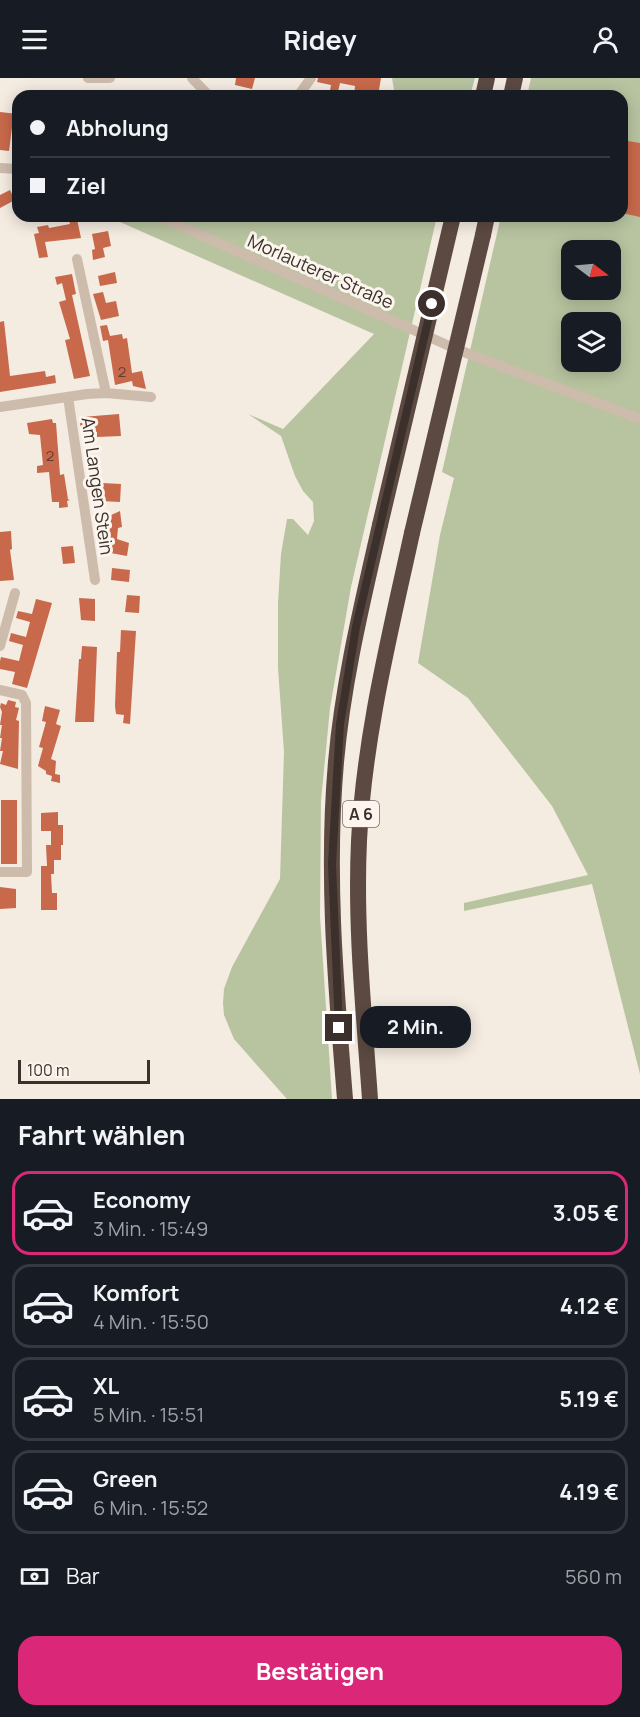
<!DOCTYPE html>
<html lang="de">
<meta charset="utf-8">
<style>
:root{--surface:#171b24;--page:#20242c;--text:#f1f3f6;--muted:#9ea1a6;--line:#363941;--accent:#db2777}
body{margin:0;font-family:Manrope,sans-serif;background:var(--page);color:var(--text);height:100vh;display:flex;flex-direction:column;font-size:22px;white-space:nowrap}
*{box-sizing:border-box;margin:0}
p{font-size:20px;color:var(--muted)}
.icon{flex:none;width:33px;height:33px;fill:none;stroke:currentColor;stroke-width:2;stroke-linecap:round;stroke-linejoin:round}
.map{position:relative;height:1021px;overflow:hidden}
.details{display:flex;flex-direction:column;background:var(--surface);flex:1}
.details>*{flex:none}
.top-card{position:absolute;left:12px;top:12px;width:616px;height:132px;border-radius:18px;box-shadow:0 3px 15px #0003;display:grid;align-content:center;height:132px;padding:0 18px;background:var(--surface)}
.needle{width:39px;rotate:106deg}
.fabs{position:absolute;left:561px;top:162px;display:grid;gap:12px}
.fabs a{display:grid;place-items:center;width:60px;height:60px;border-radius:12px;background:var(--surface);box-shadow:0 3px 15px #0003;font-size:30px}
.scale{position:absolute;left:18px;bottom:15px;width:132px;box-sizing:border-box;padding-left:6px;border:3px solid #3b302b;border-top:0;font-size:16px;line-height:21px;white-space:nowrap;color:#3b302b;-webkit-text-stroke:4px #fbf5ee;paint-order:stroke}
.end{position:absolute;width:27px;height:27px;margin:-14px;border:8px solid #3b302b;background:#fff;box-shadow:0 0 0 3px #fff}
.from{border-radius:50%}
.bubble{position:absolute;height:42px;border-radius:18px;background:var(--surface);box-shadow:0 3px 15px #0003;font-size:20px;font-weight:700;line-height:42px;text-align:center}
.top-card b{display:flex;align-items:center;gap:21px;height:57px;font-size:22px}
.top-card b+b{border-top:2px solid var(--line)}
.top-card i{width:15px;height:15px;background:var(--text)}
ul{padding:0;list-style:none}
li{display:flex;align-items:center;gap:18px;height:84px;margin:0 12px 9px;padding:0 6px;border:3px solid var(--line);border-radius:18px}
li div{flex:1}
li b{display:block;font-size:22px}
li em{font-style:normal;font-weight:700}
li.active{border-color:var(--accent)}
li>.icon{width:54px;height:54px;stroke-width:1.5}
h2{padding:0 18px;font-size:27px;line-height:72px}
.pay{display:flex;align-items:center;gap:15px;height:66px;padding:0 18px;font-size:22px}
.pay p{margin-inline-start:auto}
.cta{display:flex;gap:12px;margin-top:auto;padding:12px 18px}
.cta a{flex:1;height:69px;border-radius:18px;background:var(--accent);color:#fff;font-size:24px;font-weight:700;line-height:69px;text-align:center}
header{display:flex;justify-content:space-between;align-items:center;height:78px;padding:0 18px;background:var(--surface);font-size:27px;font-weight:700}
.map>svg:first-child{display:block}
.green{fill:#b8c4a0;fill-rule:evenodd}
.building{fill:#c8694b}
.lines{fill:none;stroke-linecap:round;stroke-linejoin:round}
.minor{stroke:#cdbbac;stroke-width:10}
.highway{stroke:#5c4a42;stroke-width:16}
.highway-bridge{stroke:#5c4a42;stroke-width:16}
.route{stroke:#3b302b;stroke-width:8}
.labels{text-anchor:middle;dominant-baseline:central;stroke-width:6;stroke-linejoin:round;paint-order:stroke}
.number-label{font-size:15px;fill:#5e3e33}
.shield{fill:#fbf5ee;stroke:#756b66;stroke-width:1.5}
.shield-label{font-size:16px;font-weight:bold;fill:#3b302b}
.street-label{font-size:18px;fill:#3b302b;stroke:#fbf5ee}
</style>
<header><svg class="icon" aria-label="menu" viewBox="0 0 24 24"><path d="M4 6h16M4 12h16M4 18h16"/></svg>Ridey<svg class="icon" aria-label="person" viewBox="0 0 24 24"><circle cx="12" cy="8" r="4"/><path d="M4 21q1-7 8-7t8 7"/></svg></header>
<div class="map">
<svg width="640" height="1021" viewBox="0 0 640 1021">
<rect width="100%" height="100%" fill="#f4ebe1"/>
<path class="green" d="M392,0H475L470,18H395Z
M531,0H640V996L592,806L464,833V825L588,797L552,728L468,620L418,585L440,457L454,400L442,394L501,138H622V18H527ZM572,172H610V212H572ZM572,244H610V284H572Z
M117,138H437L351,509L330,630L321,723L320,838L332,1021H287L234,961L224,937L223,925L224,911L232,889L280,801L284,674L278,590V525L281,476L287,441H293L308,457L314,443L313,424L303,413L295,398L281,358L248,336L283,351L374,256L120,144Z"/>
<path class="building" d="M236,0H255L252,11L235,7Z
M318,0H381L378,18H354L355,8L340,5L337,18H329L331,7L317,4Z
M0,34L18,36V51L12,50L9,73L0,72Z
M622,62L640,65V139L622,135Z
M10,112L15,122L0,130V117Z
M77,141L81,160L45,164L48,179L39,180L34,156L39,155L37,149L48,147L49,150L70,146L69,142Z
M108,153L111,168L103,170L105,179L93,182L92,172L95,171L92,156Z
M115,194L117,205L100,208L98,198Z
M72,196L76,216L72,217L90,298L74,301L65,262L70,261L59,224L66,222L62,205L57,207L55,199Z
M103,214L106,225L116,223L119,238L101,242L93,216Z
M4,243L10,298L45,293L46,299L55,297L56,305L0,314V244Z
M107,247L110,258L122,256L123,261L127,260L132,295L142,293L146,311L133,308L132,303L115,307L108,262L103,263L100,248Z
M119,336L121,358L97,359V354L83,355L80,346L82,339Z
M52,341L53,345H56L60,397L64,396L68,421L65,420L70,422L67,423L68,429L59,430V424H52L49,394L37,395V388L43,387L40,357L29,356L27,345Z
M102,405L121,406L120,424L100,423Z
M120,433L122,449L118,450L117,461L129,465L127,478L105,474L107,453L100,452L101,435L109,438Z
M11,453L12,471L10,472L14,502L0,503V454Z
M73,468L75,485L63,486L61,469Z
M112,490L130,492L129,504L111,502Z
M127,517L140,518L139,535L125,534Z
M79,520L95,521V543L81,542Z
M36,521L52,525L27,610L12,606L15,594L0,591V583L1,579L19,583L23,567L9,563L11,555L26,559L30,544L16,540L18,533L32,536Z
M121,552L136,553L130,646L123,645L124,637L116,636L115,628L117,574H120Z
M82,568L97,569L94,644H75L79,581H81Z
M8,622L16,624L15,629L19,630L16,642L19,643L18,691L0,686L3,673H0L2,660H0L2,647H0L2,634L0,629L1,625L6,627Z
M45,628L60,632L56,646L61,648L51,681L56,683L55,696L60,697V705L51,703L52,698L46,696V693L38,688L43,670L39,669L46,644L42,643Z
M1,722H17V786H1Z
M58,734V747H63V767H61V782H54V796H51L52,815H57V832H41V788H47L46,767H51V753H41V735Z
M0,809L16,811V830L0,831Z"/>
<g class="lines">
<path class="minor" d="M88,0H110
M192,0L209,18
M298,18L311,0
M0,90L18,91
M158,138L456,271L640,341
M77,181L106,315
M68,319L95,502
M0,329L87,316L106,315L151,319
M0,568L15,515
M0,612L22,617L26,625L27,794H0"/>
<path class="highway" d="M483,18L487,0
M511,18L515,0
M483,157L487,138
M345,1021C336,909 326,797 336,684C343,604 362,526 380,447
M370,1021C364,935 355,849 359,763C364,659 390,556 412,455"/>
<path class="highway-bridge" d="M380,447L453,138
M412,455L483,157"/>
</g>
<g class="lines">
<path class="route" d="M339,950L332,786L340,646L356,549L432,226"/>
</g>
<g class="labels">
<g class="number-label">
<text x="122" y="293">2</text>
<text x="50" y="377">2</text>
</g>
<rect class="shield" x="343" y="723" width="36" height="26" rx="4.5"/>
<g class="shield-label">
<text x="361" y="736">A 6</text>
</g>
<g class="street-label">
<text transform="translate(321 193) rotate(24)">Morlauterer Straße</text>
<text transform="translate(98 408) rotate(82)">Am Langen Stein</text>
</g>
</g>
</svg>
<div class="fabs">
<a><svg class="needle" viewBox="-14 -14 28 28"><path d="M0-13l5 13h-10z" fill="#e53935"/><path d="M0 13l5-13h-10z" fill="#9ea1a6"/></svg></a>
<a><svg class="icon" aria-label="layers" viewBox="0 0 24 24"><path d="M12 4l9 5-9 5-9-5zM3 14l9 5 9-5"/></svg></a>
</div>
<div class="scale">100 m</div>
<i class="end from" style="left:432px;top:226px"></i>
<i class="end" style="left:339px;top:950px"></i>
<div class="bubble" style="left:360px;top:928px;width:111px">2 Min.</div>
<div class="top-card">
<b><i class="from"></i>Abholung</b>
<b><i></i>Ziel</b>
</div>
</div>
<section class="details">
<h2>Fahrt wählen</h2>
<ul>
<li class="active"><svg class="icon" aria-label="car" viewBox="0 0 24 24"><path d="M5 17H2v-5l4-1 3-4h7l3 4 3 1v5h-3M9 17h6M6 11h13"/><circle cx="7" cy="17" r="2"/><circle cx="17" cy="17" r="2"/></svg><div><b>Economy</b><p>3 Min. · 15:49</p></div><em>3.05 €</em></li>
<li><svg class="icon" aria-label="car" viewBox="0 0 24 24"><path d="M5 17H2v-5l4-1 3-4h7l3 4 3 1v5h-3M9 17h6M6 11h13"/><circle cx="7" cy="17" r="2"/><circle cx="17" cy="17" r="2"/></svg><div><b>Komfort</b><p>4 Min. · 15:50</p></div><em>4.12 €</em></li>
<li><svg class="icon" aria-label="car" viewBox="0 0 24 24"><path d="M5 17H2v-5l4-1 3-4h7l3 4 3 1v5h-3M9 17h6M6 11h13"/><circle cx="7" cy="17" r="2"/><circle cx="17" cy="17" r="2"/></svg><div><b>XL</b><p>5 Min. · 15:51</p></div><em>5.19 €</em></li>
<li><svg class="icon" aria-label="car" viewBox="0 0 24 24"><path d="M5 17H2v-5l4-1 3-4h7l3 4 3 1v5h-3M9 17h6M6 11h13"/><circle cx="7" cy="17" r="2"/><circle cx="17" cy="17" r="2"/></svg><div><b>Green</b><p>6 Min. · 15:52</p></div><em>4.19 €</em></li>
</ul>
<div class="pay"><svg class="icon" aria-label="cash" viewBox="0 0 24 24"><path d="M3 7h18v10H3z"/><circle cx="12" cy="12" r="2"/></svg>Bar<p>560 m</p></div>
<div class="cta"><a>Bestätigen</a></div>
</section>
